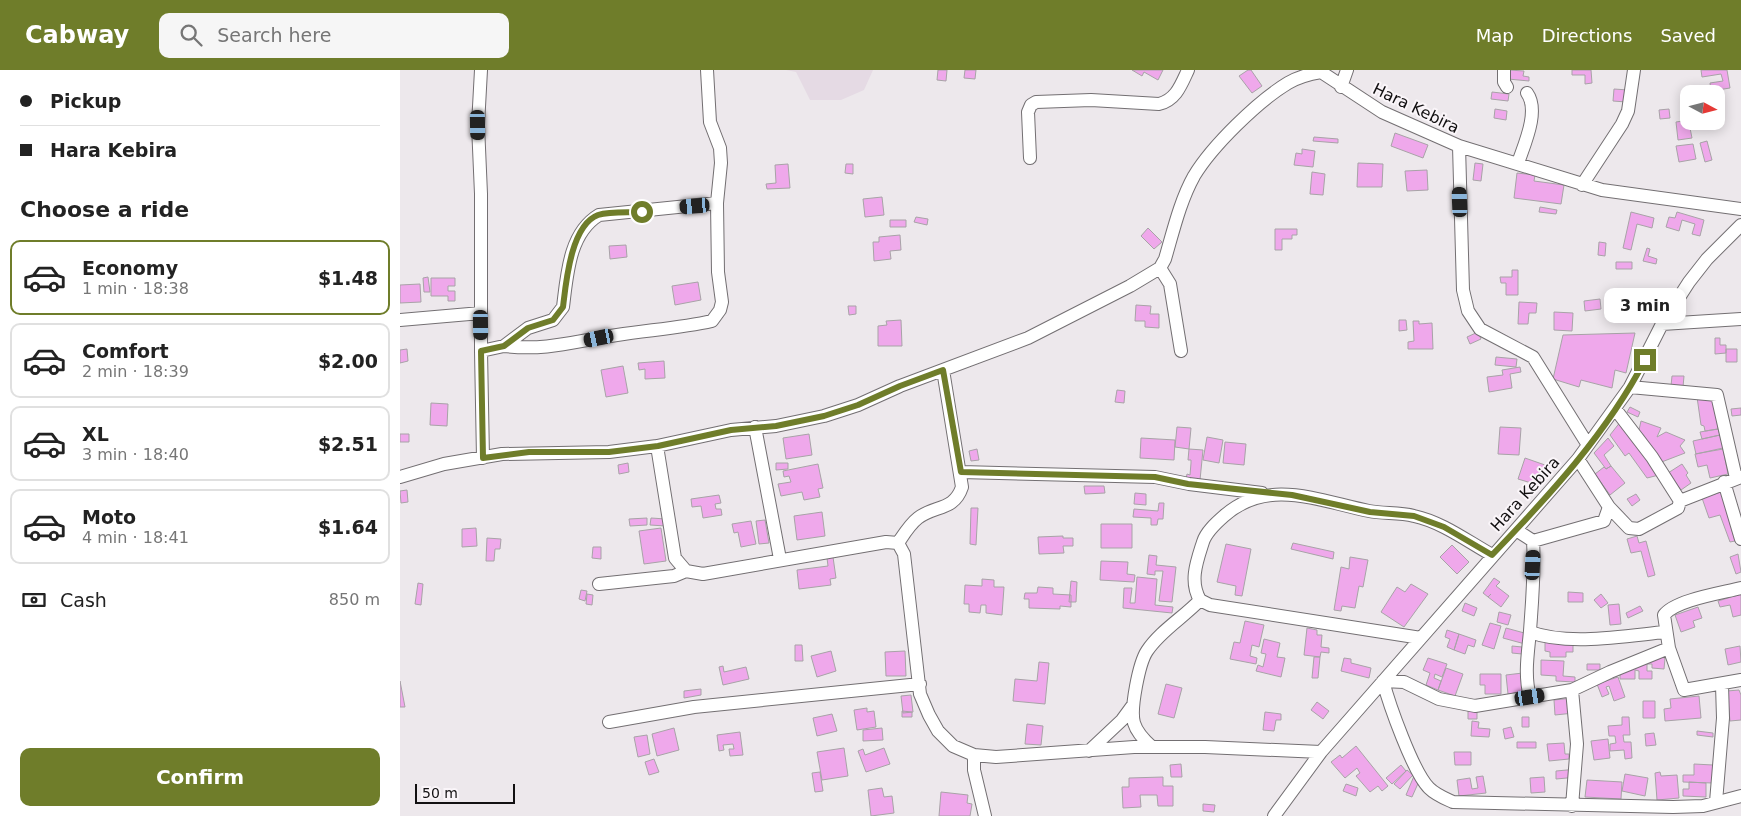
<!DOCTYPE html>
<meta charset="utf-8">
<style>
:root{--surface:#fff;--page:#f6f6f6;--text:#222;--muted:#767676;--line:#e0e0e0;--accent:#6f7d2a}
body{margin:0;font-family:"DejaVu Sans",sans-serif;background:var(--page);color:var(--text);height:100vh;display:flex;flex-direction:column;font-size:19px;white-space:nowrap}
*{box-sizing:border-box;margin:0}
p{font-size:16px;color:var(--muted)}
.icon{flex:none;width:28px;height:28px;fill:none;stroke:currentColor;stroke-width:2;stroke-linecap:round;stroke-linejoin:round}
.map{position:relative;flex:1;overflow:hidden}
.details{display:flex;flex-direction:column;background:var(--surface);width:400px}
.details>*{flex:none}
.banner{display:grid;align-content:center;height:110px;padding:0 20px;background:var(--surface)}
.needle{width:32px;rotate:97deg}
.fabs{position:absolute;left:1280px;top:15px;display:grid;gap:10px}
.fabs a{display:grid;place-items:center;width:45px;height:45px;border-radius:10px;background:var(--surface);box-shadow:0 2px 12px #0003;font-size:25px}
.scale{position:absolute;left:15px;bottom:12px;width:100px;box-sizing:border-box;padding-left:5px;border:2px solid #121011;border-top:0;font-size:14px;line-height:18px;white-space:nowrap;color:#121011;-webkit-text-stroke:4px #faf5f9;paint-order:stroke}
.end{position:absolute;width:22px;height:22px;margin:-11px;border:6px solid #6f7d2a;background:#fff;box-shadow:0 0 0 2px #fff}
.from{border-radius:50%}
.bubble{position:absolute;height:35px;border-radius:10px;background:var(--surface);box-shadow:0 2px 12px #0003;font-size:16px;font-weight:800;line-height:35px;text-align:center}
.car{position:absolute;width:15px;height:30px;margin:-15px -8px;border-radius:6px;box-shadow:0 0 4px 1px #0007;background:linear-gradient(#222 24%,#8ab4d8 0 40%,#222 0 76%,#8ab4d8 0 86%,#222 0)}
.banner b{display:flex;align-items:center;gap:18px;height:48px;font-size:19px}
.banner b+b{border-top:1px solid var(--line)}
.banner i{width:12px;height:12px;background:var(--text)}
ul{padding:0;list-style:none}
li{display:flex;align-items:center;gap:15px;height:75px;margin:0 10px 8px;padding:0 10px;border:2px solid var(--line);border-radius:10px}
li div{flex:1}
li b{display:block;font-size:19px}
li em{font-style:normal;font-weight:800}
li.on{border-color:var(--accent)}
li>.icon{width:45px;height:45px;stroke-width:1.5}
h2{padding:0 20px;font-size:22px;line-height:60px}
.pay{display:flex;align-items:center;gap:12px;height:55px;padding:0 20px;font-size:19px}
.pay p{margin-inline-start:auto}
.primary-button{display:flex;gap:10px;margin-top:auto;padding:10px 20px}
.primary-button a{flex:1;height:58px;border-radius:10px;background:var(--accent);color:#fff;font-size:20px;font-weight:800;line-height:58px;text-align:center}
header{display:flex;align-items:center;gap:30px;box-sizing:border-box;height:70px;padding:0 25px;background:var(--accent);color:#fff}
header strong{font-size:24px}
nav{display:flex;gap:28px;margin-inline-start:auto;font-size:18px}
.search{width:350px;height:45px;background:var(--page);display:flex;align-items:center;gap:12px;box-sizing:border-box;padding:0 18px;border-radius:10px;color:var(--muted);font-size:19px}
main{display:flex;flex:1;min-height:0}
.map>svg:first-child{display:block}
.built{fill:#e5dae4}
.building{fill:#efa8eb;stroke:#a8a3a7}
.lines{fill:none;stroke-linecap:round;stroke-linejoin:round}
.street-casing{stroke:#736f72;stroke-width:14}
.street{stroke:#fff;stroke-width:12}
.route{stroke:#6f7d2a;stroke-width:6}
.labels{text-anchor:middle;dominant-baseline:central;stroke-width:4;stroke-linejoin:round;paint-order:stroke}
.street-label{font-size:16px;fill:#121011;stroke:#faf5f9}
</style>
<header>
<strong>Cabway</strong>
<div class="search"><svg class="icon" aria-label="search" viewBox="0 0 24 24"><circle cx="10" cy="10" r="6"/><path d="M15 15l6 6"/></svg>Search here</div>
<nav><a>Map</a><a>Directions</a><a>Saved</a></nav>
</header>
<main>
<section class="details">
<div class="banner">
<b><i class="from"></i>Pickup</b>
<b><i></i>Hara Kebira</b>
</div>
<h2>Choose a ride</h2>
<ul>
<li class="on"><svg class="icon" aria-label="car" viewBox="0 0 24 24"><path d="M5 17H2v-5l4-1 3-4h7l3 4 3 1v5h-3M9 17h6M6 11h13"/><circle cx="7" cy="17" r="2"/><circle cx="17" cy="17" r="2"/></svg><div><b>Economy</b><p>1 min · 18:38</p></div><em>$1.48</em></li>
<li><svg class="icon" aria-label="car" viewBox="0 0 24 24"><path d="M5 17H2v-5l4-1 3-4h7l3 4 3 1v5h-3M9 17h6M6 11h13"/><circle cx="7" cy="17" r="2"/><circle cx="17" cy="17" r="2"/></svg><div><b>Comfort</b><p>2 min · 18:39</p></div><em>$2.00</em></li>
<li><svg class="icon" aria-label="car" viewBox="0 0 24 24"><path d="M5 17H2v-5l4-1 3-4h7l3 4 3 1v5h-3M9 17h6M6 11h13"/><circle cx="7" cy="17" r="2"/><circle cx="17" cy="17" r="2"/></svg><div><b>XL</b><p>3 min · 18:40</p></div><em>$2.51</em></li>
<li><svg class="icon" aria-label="car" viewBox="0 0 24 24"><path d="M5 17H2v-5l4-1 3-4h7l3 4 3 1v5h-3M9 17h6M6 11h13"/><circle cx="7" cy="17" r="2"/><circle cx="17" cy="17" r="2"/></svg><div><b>Moto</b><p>4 min · 18:41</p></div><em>$1.64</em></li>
</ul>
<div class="pay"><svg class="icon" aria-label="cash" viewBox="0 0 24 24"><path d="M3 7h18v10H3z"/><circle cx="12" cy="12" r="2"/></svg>Cash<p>850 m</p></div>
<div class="primary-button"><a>Confirm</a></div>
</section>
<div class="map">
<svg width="1341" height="746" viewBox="0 0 1341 746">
<rect width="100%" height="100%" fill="#ede8ec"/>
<path class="built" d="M386,0H473L464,20L441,30H410L396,2Z"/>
<path class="building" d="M538,0H547L546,11L537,10Z
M565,0H576L575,9L564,8Z
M732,0H763L758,10L744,2L742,6Z
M848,0H851L862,16L852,23L839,6Z
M1109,0L1124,1L1123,6L1129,7V11L1108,9Z
M1172,0H1191L1192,13L1185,14V5H1172Z
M1301,0H1327L1330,18L1311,21L1310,13L1323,11L1321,4L1302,7Z
M1214,19L1228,20L1226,32L1213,31Z
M1092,22L1109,24L1108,31L1091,29Z
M1095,39L1107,41L1106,50L1094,48Z
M1269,39L1270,48L1260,49L1259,40Z
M1289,50L1294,51L1295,57L1290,58L1292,68L1278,70L1276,52Z
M995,63L1028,75L1023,88L991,76Z
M914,67L938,69V73L913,71Z
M1307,71L1312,90L1305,92L1300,73Z
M1293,74L1296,89L1279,92L1276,76Z
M902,79L915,81L913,97L894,95L896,83L902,84Z
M958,93L983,94L982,117H957Z
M1075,93L1083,94L1081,111L1073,110Z
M388,94L390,118L367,119L366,114L376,113L375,95Z
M446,94H453V104L445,103Z
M1027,100L1028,120L1007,121L1005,101Z
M912,102L925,104L923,125L910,124Z
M1117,103L1135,105L1134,111L1164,115L1161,134L1114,128Z
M482,127L484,145L465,147L463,129Z
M1140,137L1157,140L1156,144L1139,142Z
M1231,142L1254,148L1252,158L1237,154L1231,180L1223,178Z
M1277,142L1304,150L1300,166L1292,164L1295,154L1282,150L1279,161L1266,157L1269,147L1275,148Z
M516,147L528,149L527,155L514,152Z
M490,150H506V157H490Z
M748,158L762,172L754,179L741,166Z
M875,159H897V165H892V169H882V180H875Z
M500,165L501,180L490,181L491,189L474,191L473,172H479V167Z
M1199,172L1206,173L1205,186L1198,185Z
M226,175L227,187L210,189L209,176Z
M1247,178L1250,179L1248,186L1257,189L1256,194L1243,191Z
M1216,192H1232V199H1216Z
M1112,200H1118V225H1106V213H1101L1100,207H1112Z
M28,207L30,222H24L23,208Z
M31,208H55V216H48V221H55V231H48V226H31Z
M298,212L301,230L275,235L272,216Z
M20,214L21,232L0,233V215Z
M1200,229L1201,239L1185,241L1184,231Z
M1119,232L1137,233L1136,243H1129L1128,254H1118Z
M736,235L751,236L750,244H759V258L745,257V251H735Z
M448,236H456V244L449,245Z
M1154,242L1173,243L1172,261L1154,260Z
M501,250L502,276H478V256L487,255L486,251Z
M999,250H1006L1007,260L999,261Z
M1013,251H1019V254L1032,253L1033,279H1008V272L1014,271Z
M1078,262L1081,269L1070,274L1067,267Z
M1235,263L1226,303L1215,300L1212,318L1181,310L1179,317L1153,309L1163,265Z
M1315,268H1320V275H1326V283L1315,284Z
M7,279L8,291L0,293V280Z
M1326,279H1337V292H1326Z
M1096,287L1117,289L1116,297L1095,295Z
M264,291L265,308L245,309V299L239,300L238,293Z
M223,296L228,323L206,327L201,300Z
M1120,297L1121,302L1110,304L1112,318L1089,322L1087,307L1103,305L1102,300Z
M1272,306H1284L1283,317L1271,316Z
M717,320L725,321L724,333L715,332Z
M1297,327H1314L1318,359L1305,361L1304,356L1301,355Z
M31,333L48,334L47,356L30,355Z
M1230,337L1240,342L1238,347L1227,342Z
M1341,338V345L1332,346L1331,339Z
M1221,351L1259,405L1247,408L1229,383L1225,386L1210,365Z
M1241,351L1261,358L1257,367L1266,362L1285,370L1280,376L1285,383L1259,393L1244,372L1245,367L1239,360Z
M777,357L791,358L789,379L775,377Z
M1100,357L1121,358L1119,385L1098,384Z
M1318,359L1320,365L1302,369L1300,362Z
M0,364H9V372H0Z
M409,364L412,385L386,389L383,368Z
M1320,365L1323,378L1296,384L1293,371Z
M807,367L823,370L819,393L803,390Z
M741,368L775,370L774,390L740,388Z
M1208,368L1214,376L1204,385L1211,396L1206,399L1194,383Z
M825,372L846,374L844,395L823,393Z
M577,379L579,390L571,391L569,381Z
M789,379L803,380L800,410L786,409L787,404L790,405L791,393V390H788Z
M1323,379L1328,404L1310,408L1307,395L1298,397L1295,384Z
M1125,388L1145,395L1138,415L1118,409Z
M228,393L229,402L219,404L218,395Z
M376,393H388V399L376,400Z
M418,394L423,418L418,419L420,427L404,430L402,422L381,426L378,414L391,412L389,406L384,407L383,401Z
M1282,394L1288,403L1286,405L1291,413L1281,420L1268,403Z
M1211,396L1225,413L1210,425L1195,404L1204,397L1206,399Z
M684,416H704L705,423L685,424Z
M7,420L8,432L1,433L0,421Z
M1321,422L1335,471L1330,472L1320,445L1309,448L1302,428Z
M735,423L746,424V435L734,434Z
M1236,424L1240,430L1232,436L1227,429Z
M319,425L321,433L315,434L316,439H321L322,445L303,448L301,436L292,437L291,429Z
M759,433H764L763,449H758L757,455H751V448L733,447L734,439L758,441Z
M571,438H578L576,475L570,474Z
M422,442L425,466L397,470L394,446Z
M247,448V455L230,456L229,449Z
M251,448L266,449V456L250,455Z
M365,450L369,473L359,474L356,451Z
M351,451L356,474L341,477L338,462L334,463L332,454Z
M701,454H732V478H701Z
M76,458L77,476L62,477V459Z
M261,458L266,491L244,494L239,461Z
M663,466V468H673V476H663L664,483L639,484L638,467Z
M1237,466L1239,473L1246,471L1255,505L1248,507L1241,481L1231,483L1227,469Z
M87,468L101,469L100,479H95L94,491H86Z
M893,473L934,482L933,489L891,479Z
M826,474L851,479L842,526L835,525L836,516L817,512Z
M1052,475L1069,492L1057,504L1040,487Z
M193,477H201V489L192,488Z
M1338,484L1341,502L1336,504L1330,487Z
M749,485L757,486L756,495L776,497L772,532L759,531L763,501H755V505L747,504Z
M433,487L436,508L430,509L431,515L399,519L397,500L428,496L427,488Z
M950,487L968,490L963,517L959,516L955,538L942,536L941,541L934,540L941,497L949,499Z
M701,491L728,492L727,504L735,505L734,512L700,510Z
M737,507L757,509L755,535L773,537L772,543L723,538L724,518H732L730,533H735Z
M1094,508L1100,512L1096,516L1109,526L1101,537L1088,527L1091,524L1088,527L1083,523Z
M582,509L594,510V517H604L602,545L586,543V535H581L580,543L569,542V534H564L565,515L582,516Z
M671,511L677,512L676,532H669Z
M18,513L23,514L21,535L15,534Z
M1011,514L1028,524L1004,557L981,542L997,517L1005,522Z
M638,517L653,518V524L671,525V537L660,536V539L629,538V529H624L625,523H637Z
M181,520L187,521L185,531L179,529Z
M1168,522L1183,523V532H1168Z
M187,524L193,525L192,535L186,534Z
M1201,524L1208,533L1201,538L1194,530Z
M1341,524V545L1333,547L1330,535L1320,537L1318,531Z
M1065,533L1077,538L1074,546L1062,541Z
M1219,534L1221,554L1210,555L1208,535Z
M1240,536L1243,541L1228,548L1226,543Z
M1298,537L1302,548L1293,551L1295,557L1281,562L1275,545Z
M1099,542L1111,545L1108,555L1097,552Z
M845,551L864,555L859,577L852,575L850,586L857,588L856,594L830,589L834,572L840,573Z
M1090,553L1101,556L1094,579L1082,575Z
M907,558L917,560V565H922L921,577L929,578V583L921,582L920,587L904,585Z
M1106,558L1128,564L1125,574L1103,568Z
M1047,560L1059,564L1054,580L1047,577L1050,569L1045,567Z
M1059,564L1076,570L1074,577L1068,575L1065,584L1054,580Z
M864,569L880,573L877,587L885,588L881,607L856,601L858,595L863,597L866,584L861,583Z
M1145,572L1173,573V582H1166V587H1150V582L1145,581Z
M395,575H402L403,591H395Z
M1112,576L1122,577V584L1112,583Z
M1340,576L1341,592L1328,595L1325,579Z
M431,581L436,601L417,607L411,586Z
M505,581L506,606H486L485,582Z
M914,587H920L918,608H912Z
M1260,587L1265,588L1264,599L1252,598V594H1247V601H1252V609H1239V601L1235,600V609H1220V600Z
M944,588L951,589V593L971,598L969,608L941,601Z
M1028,588L1047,594L1042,607L1035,604L1034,608L1041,611L1038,620L1026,615L1030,603L1023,600Z
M1141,590L1164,591L1163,606L1175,607V612L1156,611V606L1141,605Z
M639,592L649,593L645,634L613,631L615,609L637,611Z
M1187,594H1200V600H1187Z
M323,596L324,602L346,597L349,609L323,615L319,597Z
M1046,598L1063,604L1055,626L1038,620Z
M1131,602L1133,621L1108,624L1106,605Z
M1080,604H1101V624H1085V615H1080Z
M1218,607L1225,627L1214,631L1209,616L1206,617L1209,624L1202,627L1197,614Z
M0,611L5,637H0Z
M766,614L782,618L774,648L758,644Z
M301,619V625L284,628V621Z
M1339,620L1341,625V650L1330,651L1327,621Z
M511,625L513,642L503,643L501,626Z
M1299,626L1301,648L1265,651L1264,639L1271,638L1270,629Z
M1173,628L1174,643L1155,645L1154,630Z
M1243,631H1255V648H1243Z
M917,632L929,641L923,649L911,640Z
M467,638V642L474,641L476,657L457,660L454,640Z
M1068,639H1077V649H1068Z
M502,641L512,642V647H502Z
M865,642L881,644V650H876L874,661L863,660Z
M432,644L437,661L417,666L413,648Z
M1122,647H1129V657H1122Z
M1222,647H1229L1230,665H1223L1224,672H1231L1232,688L1225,689L1224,680L1210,681V674L1216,673L1215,666H1209L1208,656L1222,655Z
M1072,651L1079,652L1078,658L1090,659L1089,667L1071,666Z
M627,654L643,656L641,675L625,674Z
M1111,657L1114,667L1105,669L1103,659Z
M274,658L279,680L257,686L252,664Z
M482,658L483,670L463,671V660Z
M1297,661L1313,663V667L1297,665Z
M340,662L343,685L330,686L329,679H334L333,674L323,675L324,680L319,681L317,665Z
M1254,663L1256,675L1246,676L1245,664Z
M247,665L250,684L238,687L234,667Z
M1208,669L1210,688L1194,690L1191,671Z
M1117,672H1136V678H1117Z
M1164,673L1165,684H1169V689L1149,691L1147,674Z
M956,676L988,716L982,721L978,716L970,722L956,706L960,703L957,698L945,708L931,692L940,685L942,688Z
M444,678L448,706L422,710L417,682Z
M484,678L490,694L466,702L458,681L463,679L465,685Z
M1054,682H1071V695H1055Z
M254,689L259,702L249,705L245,692Z
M781,694L782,707H771L770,695Z
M1294,694L1313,695V713L1283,712V705H1294Z
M1001,695L1006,701L992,714L986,708Z
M1178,699V707L1156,709V701Z
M1007,700L1013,705L1000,719L994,714Z
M420,702L423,721L415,722L412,703Z
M1260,702L1261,706L1277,705L1279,728L1257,730L1255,703Z
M1225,704L1248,708L1245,726L1222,721Z
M1014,706L1020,709L1012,727L1006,725Z
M1083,706L1086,723L1059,726L1057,710L1070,708L1072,719L1078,718L1076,707Z
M763,707V716H773V736H758L757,725H740L741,737L723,738L722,717H729V708Z
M1144,707L1145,722L1131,723L1130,708Z
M1187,710L1222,712L1221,729L1185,727Z
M1289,712L1306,713V727L1283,726V719H1289Z
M946,714L958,718L956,726L943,721Z
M482,718L484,727L492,726L494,743L471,746L468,720Z
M541,722L568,725L567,733L572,734L570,746H539Z
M803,734L815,735L814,742L803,741Z"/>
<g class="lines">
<g class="street-casing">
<path id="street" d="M918,0L982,42L1059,76L1202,120L1341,139
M1104,0V12L1107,17
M941,17L947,0
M1059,76L1063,220L1068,241L1080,259L1133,287L1188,375
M630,88L628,42L631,35L636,32L691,30L759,34C776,30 781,15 788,0
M1118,93C1124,75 1140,41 1127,23
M1182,115L1222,54L1228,41L1234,0
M760,198L770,214L781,281
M0,250L81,243
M1262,254L1341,249
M104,276C148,281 175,271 217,265C249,260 281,258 312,251L320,240L322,232L318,202L317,133
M81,281V124L78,55L81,0
M1230,317L1317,325L1336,408
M355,357L380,489
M257,376L275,488L286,501L303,504L486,472L498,473
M83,388L81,281L104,276L128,258L153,250L163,237C167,205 169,163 199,145L317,133L321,93L320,78L310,52L307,0
M1178,389L1209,437L1229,458L1239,459L1278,438L1280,431L1252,387L1216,340
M561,402L755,407L789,414L862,423
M0,407L44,394L102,384L209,382L257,376L331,360L376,356L424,346L458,335L500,316L628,268L730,216L760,198L765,189C773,162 780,131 794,106C812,76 858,31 888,13C898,7 909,4 921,2
M1324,412L1341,469
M1280,431L1341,407
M1116,460L1133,471L1204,451L1209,437
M498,473L504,484L520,624L529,645L538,661L553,676L574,685L596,687L734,677H805L921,682
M498,473C504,464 510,454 518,448C535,435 554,441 562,417L543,300
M199,514L274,506L286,501
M1341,518C1322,523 1275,530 1264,545L1269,578L1284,620L1341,610
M1130,562C1168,576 1225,566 1265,562
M1021,568L810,535L800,530C789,511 797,491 803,472C806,462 816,453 824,446C868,407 919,431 969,441C983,444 999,442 1014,446C1042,452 1067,471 1092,485
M1269,578L1210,602L1172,620L1075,636L1039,629L1004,612L983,611C989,634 1013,702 1029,718C1036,725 1044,728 1053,732L1273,737L1303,736L1341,726
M1130,627C1124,605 1128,583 1130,561C1132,532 1135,501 1133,471
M209,652L294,637L520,614
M752,677C744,670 737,663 734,653C730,639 739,593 747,581C760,561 784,547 800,530
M689,681L722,650L733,635
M574,685V700L585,746
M1316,732L1323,648L1322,615
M1172,736L1177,674L1172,620
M874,746L921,682L1178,389L1230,317L1262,254L1289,212L1307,189L1341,155"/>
</g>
<use href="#street" class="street"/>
</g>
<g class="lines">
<path class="route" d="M242,142C229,143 211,141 198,145C171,155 166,212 163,237L153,250L128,258L104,276L81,281L83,388L129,382H209L258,376L331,360L376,356L424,346L458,335L500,316L543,300L561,402L755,407L788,414L892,425L970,442L1014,446L1044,457L1092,485C1149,426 1207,363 1245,290"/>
</g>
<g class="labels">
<g class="street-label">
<text transform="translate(1016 38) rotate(26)">Hara Kebira</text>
<text transform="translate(1125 424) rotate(-48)">Hara Kebira</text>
</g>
</g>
</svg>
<div class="fabs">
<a><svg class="needle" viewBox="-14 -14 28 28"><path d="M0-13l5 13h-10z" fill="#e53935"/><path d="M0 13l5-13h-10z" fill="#767676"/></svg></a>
</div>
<div class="scale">50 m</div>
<i class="end from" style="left:242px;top:142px"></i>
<i class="end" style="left:1245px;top:290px"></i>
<div class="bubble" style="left:1204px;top:218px;width:82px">3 min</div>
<i class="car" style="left:78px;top:55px;rotate:179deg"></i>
<i class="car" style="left:1060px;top:132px;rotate:358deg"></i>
<i class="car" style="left:295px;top:136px;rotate:265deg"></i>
<i class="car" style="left:81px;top:255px;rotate:179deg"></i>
<i class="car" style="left:199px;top:268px;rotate:258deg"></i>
<i class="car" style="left:1133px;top:495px;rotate:3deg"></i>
<i class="car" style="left:1130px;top:627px;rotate:81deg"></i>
</div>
</main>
